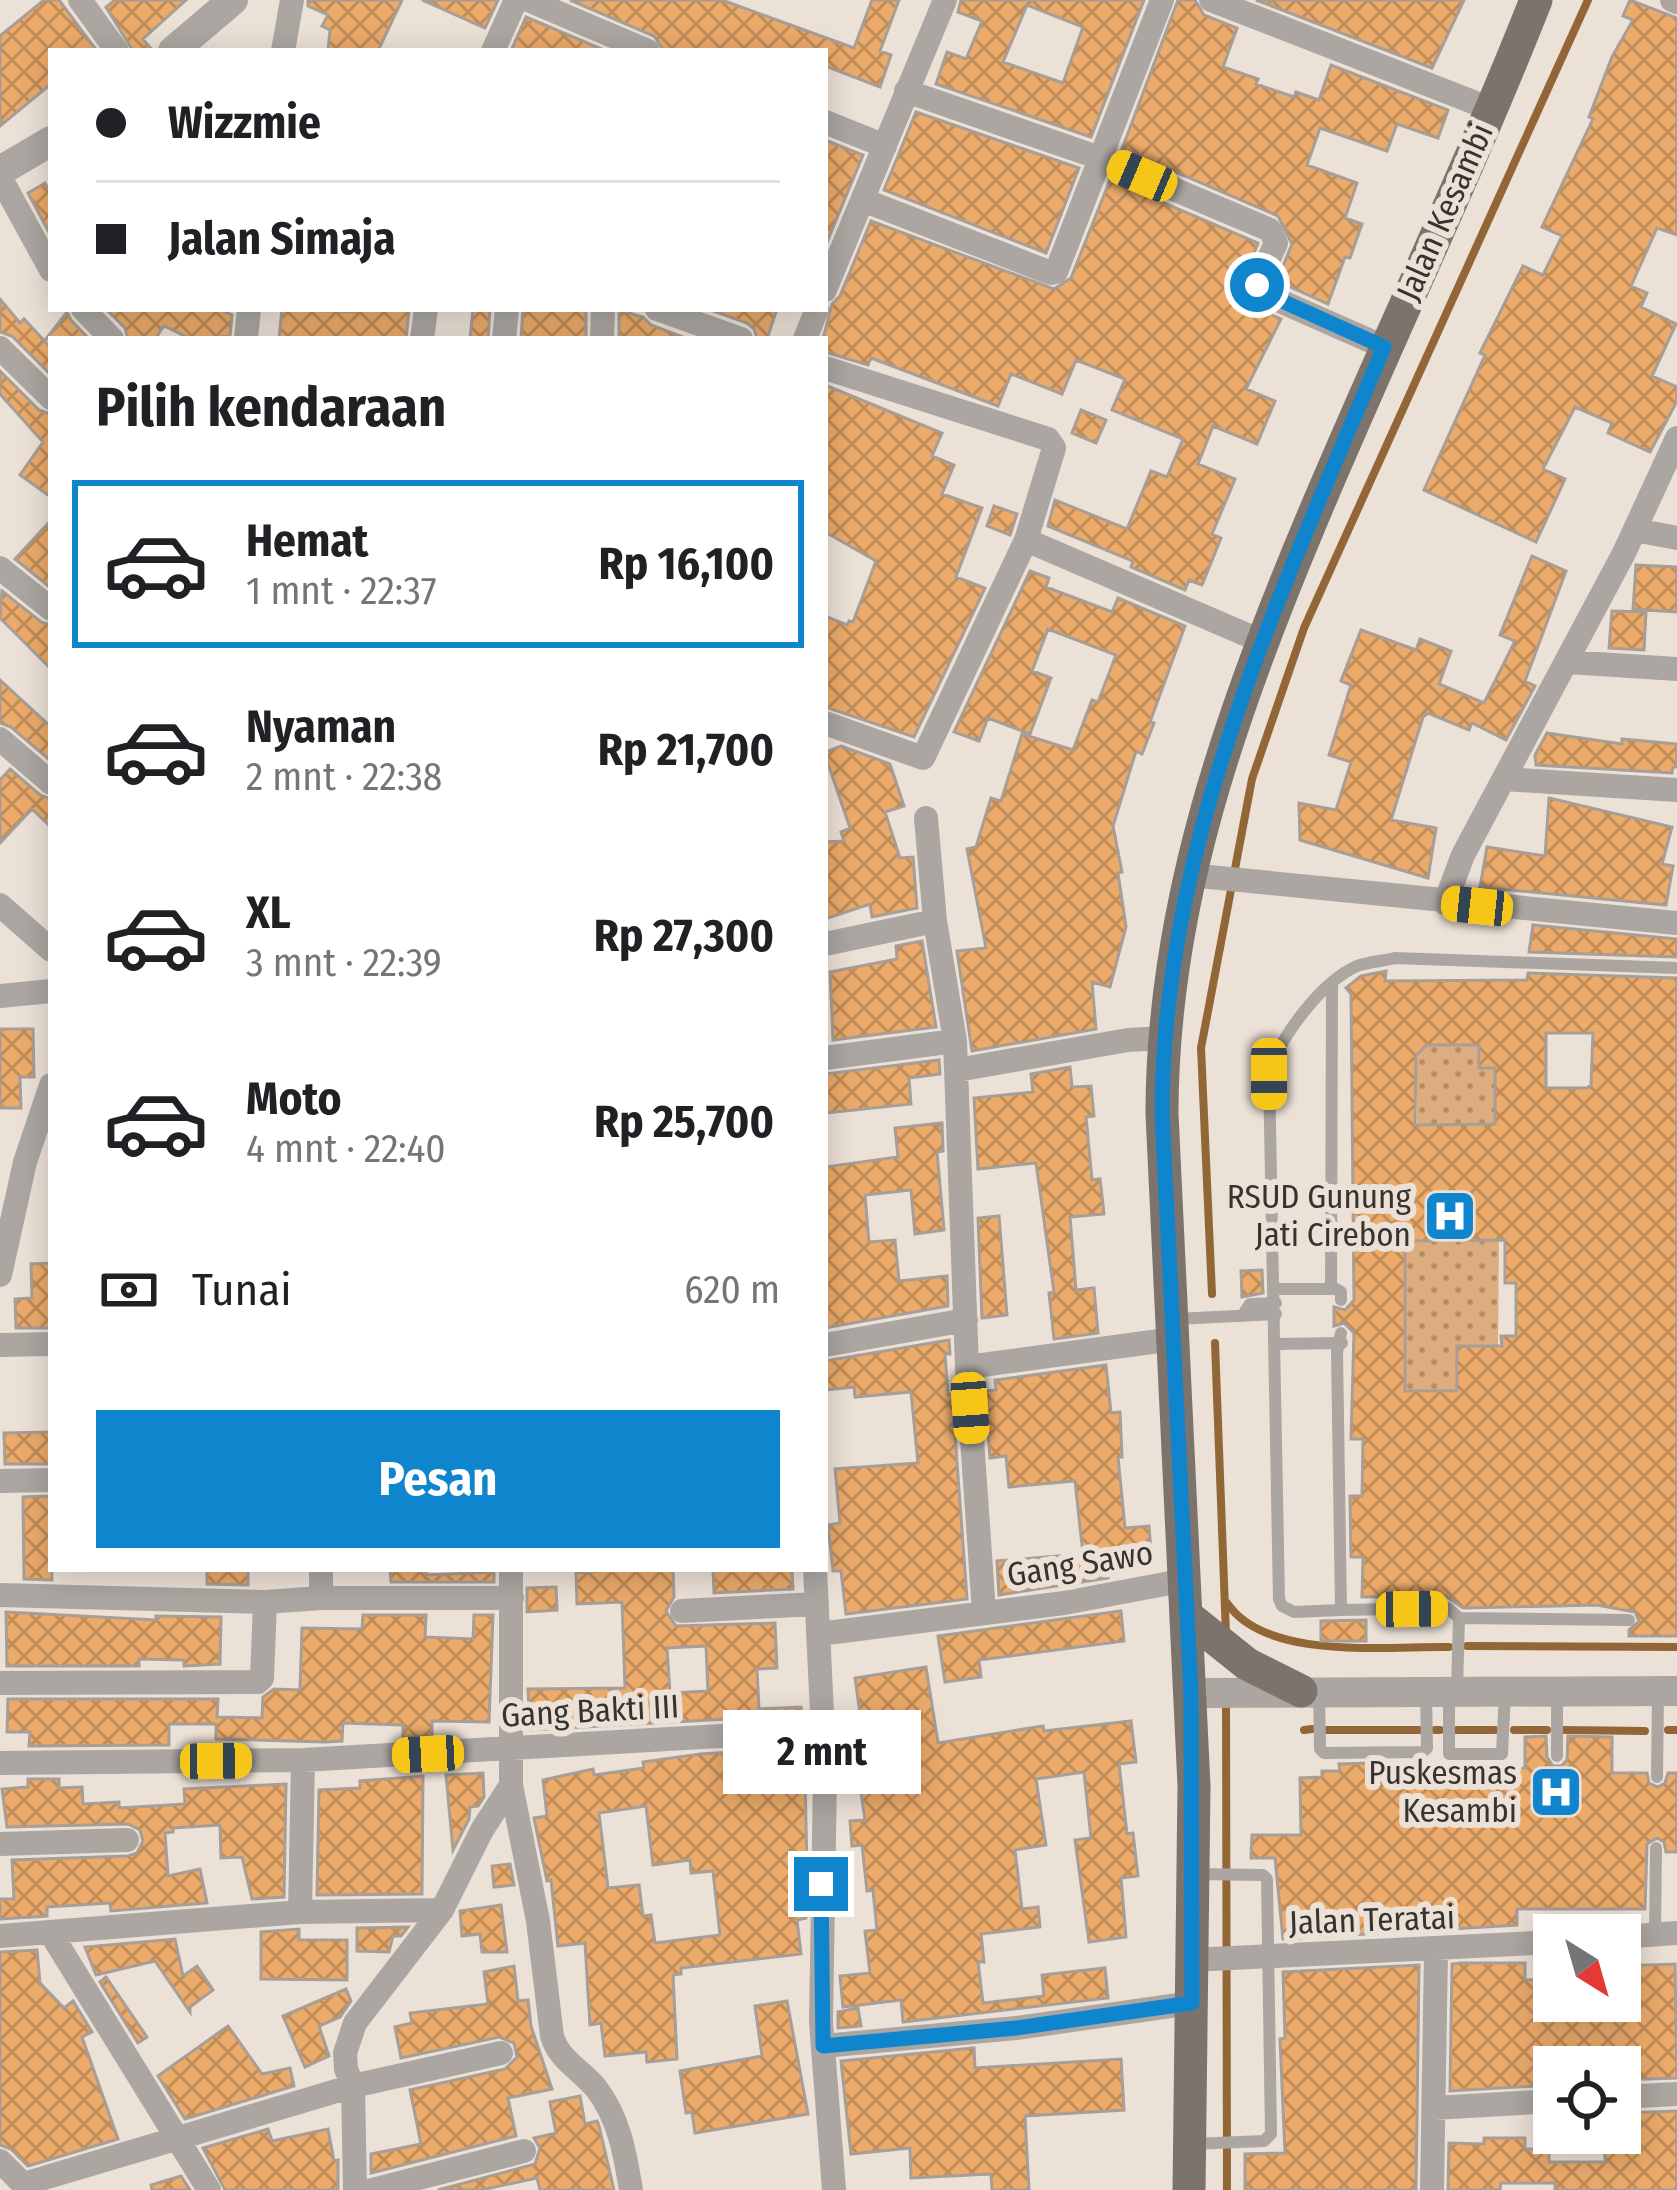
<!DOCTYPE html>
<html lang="id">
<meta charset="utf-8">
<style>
:root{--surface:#fff;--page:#f6f6f6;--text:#202124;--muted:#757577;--line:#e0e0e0;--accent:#0e85cd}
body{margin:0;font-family:"Fira Sans Condensed",sans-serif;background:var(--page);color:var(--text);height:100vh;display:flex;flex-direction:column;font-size:45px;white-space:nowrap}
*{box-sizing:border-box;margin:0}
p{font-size:39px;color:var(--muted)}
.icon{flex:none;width:66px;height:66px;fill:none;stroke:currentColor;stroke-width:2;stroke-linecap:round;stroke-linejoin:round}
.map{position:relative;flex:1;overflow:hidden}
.panel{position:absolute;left:48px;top:336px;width:780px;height:1236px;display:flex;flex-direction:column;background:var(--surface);border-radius:0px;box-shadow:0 6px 30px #0003}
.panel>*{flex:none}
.top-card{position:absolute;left:48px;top:48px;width:780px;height:264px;border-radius:0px;box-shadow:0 6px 30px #0003;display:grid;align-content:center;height:264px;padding:0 48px;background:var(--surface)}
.needle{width:78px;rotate:143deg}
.tools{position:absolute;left:1533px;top:1914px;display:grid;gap:24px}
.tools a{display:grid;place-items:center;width:108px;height:108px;border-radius:0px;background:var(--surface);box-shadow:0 6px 30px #0003;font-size:60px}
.end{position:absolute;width:54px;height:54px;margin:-27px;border:15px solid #0e85cd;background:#fff;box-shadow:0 0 0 6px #fff}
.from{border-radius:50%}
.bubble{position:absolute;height:84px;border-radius:0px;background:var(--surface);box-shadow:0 6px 30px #0003;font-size:39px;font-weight:700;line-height:84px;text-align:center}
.car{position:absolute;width:36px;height:72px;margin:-36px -18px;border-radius:15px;box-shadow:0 0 9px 3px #0007;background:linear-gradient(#f5c518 24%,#345 0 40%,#f5c518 0 76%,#345 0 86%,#f5c518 0)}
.top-card b{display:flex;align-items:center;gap:42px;height:114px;font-size:45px}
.top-card b+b{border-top:3px solid var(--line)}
.top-card i{width:30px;height:30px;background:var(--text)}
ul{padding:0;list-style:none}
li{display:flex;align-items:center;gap:36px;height:168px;margin:0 24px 18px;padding:0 24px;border:6px solid transparent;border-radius:0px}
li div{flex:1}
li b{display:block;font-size:45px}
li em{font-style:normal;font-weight:700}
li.selected{border-color:var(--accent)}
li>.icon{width:108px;height:108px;stroke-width:1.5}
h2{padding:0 48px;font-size:54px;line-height:144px}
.pay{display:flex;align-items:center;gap:30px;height:132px;padding:0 48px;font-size:45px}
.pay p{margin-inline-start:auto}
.cta{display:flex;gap:24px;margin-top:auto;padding:24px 48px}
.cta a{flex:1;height:138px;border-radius:0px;background:var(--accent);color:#fff;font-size:48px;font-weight:700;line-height:138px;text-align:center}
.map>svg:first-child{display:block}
.park{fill:url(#park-dots)}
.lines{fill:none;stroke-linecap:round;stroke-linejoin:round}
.stream{stroke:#936638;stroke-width:8}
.building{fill:url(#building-cross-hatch);stroke:#a89e95;stroke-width:3;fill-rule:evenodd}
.service{stroke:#aba6a2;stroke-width:12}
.minor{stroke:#aba6a2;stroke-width:24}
.tertiary{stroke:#aba6a2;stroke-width:30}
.primary{stroke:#7b736c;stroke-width:33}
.route{stroke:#0e85cd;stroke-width:15}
.labels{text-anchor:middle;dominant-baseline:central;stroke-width:12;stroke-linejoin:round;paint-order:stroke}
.street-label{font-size:33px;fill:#37332f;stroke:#ece1d7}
.poi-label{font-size:33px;fill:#37332f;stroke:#ece1d7;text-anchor:end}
</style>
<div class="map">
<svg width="1677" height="2190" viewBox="0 0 1677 2190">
<defs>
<pattern id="park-dots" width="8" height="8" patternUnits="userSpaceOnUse" patternTransform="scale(3)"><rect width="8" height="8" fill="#ddad80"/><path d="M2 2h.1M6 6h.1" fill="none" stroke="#b48d69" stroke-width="1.8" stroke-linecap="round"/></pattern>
<pattern id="building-cross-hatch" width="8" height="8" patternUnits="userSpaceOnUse" patternTransform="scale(3)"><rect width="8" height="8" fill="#ecab6b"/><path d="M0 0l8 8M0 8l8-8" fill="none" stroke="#c08c58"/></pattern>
</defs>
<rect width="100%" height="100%" fill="#ece1d7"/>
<path class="park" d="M1428,1046H1478V1068H1494V1130L1463,1124L1417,1125V1057Z
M1405,1241H1499L1498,1346H1457V1390H1405Z"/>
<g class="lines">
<path class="stream" d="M1212,1294L1201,1048L1252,779L1304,628L1588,0
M1215,1343L1226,1635
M1227,1603C1266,1661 1387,1646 1449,1647
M1467,1646L1677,1647
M1226,1698L1227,2190
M1304,1730L1312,1729
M1327,1730H1419
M1435,1730H1440
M1457,1730H1495
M1514,1730H1547
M1563,1730L1645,1731
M1668,1730H1677"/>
</g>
<path class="building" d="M44,0H59L97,51H51V84L0,126V36Z
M115,0H186L143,39L153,51H133L106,7Z
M308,0H402L378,51H328L330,30L322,26L328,15L308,6Z
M422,0H498L485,28Z
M570,0H722L854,48L872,0H899L880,51L891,55L880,87L825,66V51H664L654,36Z
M961,0H1144L1091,137L936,84L947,52L966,59L982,21L958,12ZM1027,5L1083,27L1063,83L1003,62Z
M1178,0H1195L1204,15L1237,28L1223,67L1258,79L1256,84L1294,97L1296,92L1319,100L1331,65L1448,110L1438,138L1397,124L1387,151L1320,128L1307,165L1357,183L1345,218L1362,224L1350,258L1345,257L1328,304L1277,281L1292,244L1278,216L1122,149Z
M1256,0H1464L1432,68Z
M1630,0L1677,18V235L1657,228L1631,286L1647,293L1641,307L1676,324L1652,376L1677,387V401L1650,452L1608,433L1612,423L1575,407L1543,469L1565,479L1536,542L1424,490L1485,355L1480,353L1523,266L1543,275L1562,236L1542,227L1593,119L1589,117L1612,57L1633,20L1623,16Z
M526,17L606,51H511Z
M916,112L1079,168L1046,253L884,190Z
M825,140L863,155L825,247Z
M1110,180L1258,243L1241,287L1254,307L1281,319L1246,389L1275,401L1257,444L1213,426L1198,464L1235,479L1212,534L1221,538L1202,585L1189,580L1185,590L1131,567L1133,561L1048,526L1055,500L1127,529L1151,471L1167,477L1183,439L1112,410L1125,379L1076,360L1062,394L1011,374L998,406L871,358L868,365L825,352L823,339L832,304L840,296L871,221L1054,289L1071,278Z
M45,183L51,194V236L28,193Z
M0,299L20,323L24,319L51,348V375L12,336L0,332Z
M106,309H219L232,315L230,336L191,339L164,326L155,339H128L125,328Z
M282,309L356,312V309H409L406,339H279Z
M473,309H490L488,339H470Z
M523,309H586V339H521Z
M708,309H777L767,339H757L754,329L747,323Z
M619,310L643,317L651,325L688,339H619Z
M67,312L71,320L89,339H46Z
M0,371L39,410L51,414V497L20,475L43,442L0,394Z
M825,385L942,433L932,456L954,465L942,494L982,508L956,577L985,588L914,737L825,707V616L847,625L849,621L853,622L876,561L825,532Z
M1081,410L1106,420L1096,443L1072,433Z
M994,506L1017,514L1010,535L987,526Z
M51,520V588L15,559Z
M1532,556L1566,571L1525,681L1535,686L1506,740L1472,723L1469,730L1428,713L1423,717L1391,820L1436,828L1428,878L1300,840L1299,803L1336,810L1351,762L1329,755L1351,685L1341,681L1361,630L1416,650L1420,639L1451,651L1439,684L1484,703L1515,641L1500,635Z
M1636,565L1677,567V612L1633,609Z
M1030,571L1049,578L1046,587L1112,612L1118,598L1185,626L1150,722L1154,723L1142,754L1136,751L1113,826L1122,872L1118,873L1126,927L1110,987L1092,982L1096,1029L972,1051L957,951L986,948L967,849L976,847L991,798L1001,801L1022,734L1073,750L1092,700L1098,702L1116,655L1048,629L1032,671L1051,678L1030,734L988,718L979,741L954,732Z
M2,591L41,622L51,625V669L0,618Z
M1612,611L1646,612L1644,650L1609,648Z
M0,680L51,727V761L11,727L0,723Z
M1547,733L1622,744V739L1677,744V767H1673L1672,773L1536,765L1535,755Z
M841,746L890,764L904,806L885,812L900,858L913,857L917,908L872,917L870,904L825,919V842L844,841L841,832L850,828L825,755V752Z
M10,769L40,795L51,799V827L32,809L0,843V780Z
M1549,798L1672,827L1662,864L1673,866L1666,905L1480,887L1487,847L1545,856Z
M1533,925L1677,939V957L1529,952Z
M922,941L936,1027L833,1040L830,972L897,959L896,946Z
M1386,971L1385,981L1527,980L1528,973L1677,978V1636H1629V1630L1639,1621L1635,1612L1597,1605L1463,1608L1446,1596L1362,1597L1363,1557H1351L1350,1496H1362L1363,1439H1351L1354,1333L1344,1323L1334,1326V1307L1345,1310L1354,1300L1351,994L1346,988L1361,976ZM1546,1033H1593L1591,1085L1587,1088H1546ZM1427,1045H1479V1068H1495V1124L1415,1125L1416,1056ZM1505,1240V1283H1516V1336H1501L1502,1346H1457V1391H1405V1241Z
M0,1029H33L34,1077H20L21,1108H0Z
M939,1060L940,1074L909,1078L911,1104L825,1113V1074Z
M1070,1067L1072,1087L1091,1086L1094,1116L1086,1117L1092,1180L1100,1179L1104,1214L1070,1217L1076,1290L1094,1288L1098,1333L1054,1339L1049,1293L1054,1292L1036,1163L978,1169L974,1098L1033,1092L1031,1074Z
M942,1123L943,1151L937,1152L944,1230L915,1234L911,1190L865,1195L869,1242L895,1240L899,1281L947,1276L948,1306L825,1328V1167L898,1157L895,1128Z
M999,1216L1007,1315L982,1318L978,1218Z
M51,1263V1328H16L15,1299L32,1298L31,1264Z
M1262,1270L1263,1293L1242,1297L1241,1271Z
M949,1340L950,1354H945L948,1395L952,1394L967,1599L846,1614L841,1571H833L828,1525L840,1523L835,1469L918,1463L911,1392L855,1397L854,1387L825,1390V1361Z
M1106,1365L1111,1413L1120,1412L1122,1457H1118L1125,1528L1149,1526L1151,1552L1106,1558L1108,1578L999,1595L997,1561L1083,1554L1075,1481L1009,1487L1006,1456L990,1458L985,1391L996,1390L995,1380Z
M51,1432V1464H5L4,1433Z
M51,1496L52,1580L24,1579L23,1497Z
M207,1569H248V1585L207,1584Z
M390,1569H426V1575L494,1572V1582H391Z
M618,1569H673L674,1597L666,1611L676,1626L775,1623L777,1668L757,1669L759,1709L801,1707L802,1715L530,1730L528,1689L625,1688L622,1602L577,1604L576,1573ZM706,1646L708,1691L670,1693L667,1648Z
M713,1569H792L793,1589L714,1593Z
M556,1587L557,1610L527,1612V1588Z
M1121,1611L1124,1641L979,1660L981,1677L945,1682L938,1636Z
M6,1612L156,1620V1616L221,1617L220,1664L184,1666V1660L139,1659V1666H7Z
M363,1615H426L425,1637L473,1639L474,1615H493L489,1722L432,1721V1736L403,1738V1725L343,1723L342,1741L325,1742L216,1739V1724H169V1745L29,1746L30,1732H7L8,1699H218L217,1717L262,1718L263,1697L274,1689L300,1690L302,1628L362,1629Z
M1366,1620V1641H1321V1621Z
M926,1667L938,1743L1043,1726L1044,1731L1131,1721L1136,1762L1119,1764L1127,1834L1133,1833L1138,1876L1121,1878L1126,1937L1089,1942L1075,1840L1091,1838L1084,1772L1036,1779L1046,1845L1015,1850L1022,1909L1038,1907L1040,1927L981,1934L984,1962H978L983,2003L1044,1996L1042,1975L1105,1968L1108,1998L903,2022L901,2000L843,2007L840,1976L870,1973L865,1931L877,1930L873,1890L867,1891L862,1845L852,1846L850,1821L865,1820L855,1751L865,1749L855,1678Z
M1546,1736L1547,1757L1553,1766H1561L1567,1760L1568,1736L1612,1737V1773H1647L1649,1783L1658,1787L1665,1783L1668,1773H1677V1852H1666L1664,1842L1657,1838L1647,1844L1645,1909H1517V1925L1283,1939L1275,1858H1251L1252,1835H1301L1300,1778L1322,1777V1771H1340L1339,1764L1372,1763V1783L1424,1782L1423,1770L1525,1768V1737Z
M805,1748L808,1775L805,1779L807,1868H802L806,1918L797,1920L801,1954L681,1968V1974L673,1975L677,2059L647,2062L646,2052L605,2056L601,2023L590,2025L585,1943L558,1946L551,1880L547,1881L534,1818L547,1816L543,1780L593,1769L594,1775L644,1768L643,1762L700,1754ZM646,1806L653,1865L690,1860L691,1873L713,1871L720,1935L655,1943L651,1915L643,1916L639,1885L608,1888L599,1813Z
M483,1773L484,1797L478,1806L470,1807L469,1819L453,1850L446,1775Z
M423,1776L422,1894L317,1895L319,1790L360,1788V1781Z
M28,1779H59V1788L82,1787L83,1804L119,1802V1808L185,1804L184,1789L286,1784L284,1897L252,1899L242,1857L221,1858L220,1825L173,1828V1832L165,1833L168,1876L200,1869L207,1903L111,1911L110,1903L47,1907V1916L0,1919V1899H14L12,1860L128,1856L137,1853L143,1841L140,1830L128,1824L7,1827L2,1789L28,1787Z
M510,1864L514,1885L494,1887L492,1866Z
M501,1905L507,1952H482L480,1934L462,1936L460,1911Z
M408,1927L401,1936H393L389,1952L357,1951V1928Z
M299,1929V1940H347V1980L261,1979V1932Z
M175,1939L183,1976L197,1966L213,1990L190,2007V2012L155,1961L96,1975L85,1947Z
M37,1950L40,1983L64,2008L73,2001L92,2032L82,2037L118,2139L28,2166L11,2149L0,2145V1952Z
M1460,1963H1525V1980L1554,1979V2001H1620V1966L1675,1964L1677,2078L1620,2080V2067H1554V2085L1450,2091L1452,1964Z
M1419,1965L1416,2190H1245V2154L1285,2153L1280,2039L1285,2038L1283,1972Z
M514,1966L518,2001L528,2000L531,2026L552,2089L508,2098L516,2136L371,2173V2154L421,2144L410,2090L505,2069L517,2057L514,2043L499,2037L401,2058L395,2027L412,2023L410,2013L488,2004L484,1972Z
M106,1977L147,2037L138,2043L100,1982Z
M346,1989L351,2001L340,2017L319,2026L329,2056L305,2067L283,2016Z
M787,2001L808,2114L695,2133L692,2112L686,2113L680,2071L762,2056L755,2006Z
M858,2008L861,2026L838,2028V2012Z
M228,2026L262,2074L290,2068L294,2086L185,2119L158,2076Z
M974,2048L975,2068L1121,2059L1124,2110L1025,2116L1029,2190H992L991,2174L911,2178L910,2148L851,2154L841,2061Z
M580,2096L585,2124L597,2121L599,2126L614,2190H540L537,2178L481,2190H438L535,2164L540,2148L534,2138L556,2133L550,2102Z
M1677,2111V2190H1555V2183H1501L1500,2190H1448L1449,2143L1484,2144V2138H1525V2149H1549V2162H1605L1604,2133H1620V2113Z
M268,2129L272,2141L328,2129L334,2161L338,2160V2190H225L203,2148Z
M181,2176L190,2190H152L151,2185Z"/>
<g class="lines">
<path class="service" d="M1276,1289H1336L1341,1292V1300
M1331,1289L1332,985
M1242,1316L1250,1304L1276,1303
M1175,1319L1276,1314
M1341,1333L1337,1352L1341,1610L1448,1608L1459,1618L1457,1689
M1276,1344L1342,1343
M1341,1610L1294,1612L1282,1606L1279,1599L1269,1074C1279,1038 1321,982 1357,966C1368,962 1383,961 1395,958L1677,968
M1459,1618L1629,1620
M1319,1691L1320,1749L1324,1753L1423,1752L1427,1748L1426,1692
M1449,1693V1754H1502L1505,1692
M1557,1756V1691
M1657,1777L1658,1692
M1655,1935L1656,1848
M1192,2144L1264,2141L1271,2134L1267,1879L1263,1875L1195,1874"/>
<path class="minor" d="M80,0L117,51
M528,0L648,51
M1211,0L1491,109
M1672,0L1677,2
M283,51L292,0
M493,51L516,0
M906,91L1100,158L1270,230L1276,243L1257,285L1262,293L1384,347
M825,122L885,146
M0,177L51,270
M863,200L1051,273L1056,272L1162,0
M825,290L945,0
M83,309L112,339
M657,309L741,339
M246,339L249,309
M422,339L426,309
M504,339L507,309
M602,339L603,309
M805,339L817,309
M0,348L51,398
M825,368L1048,439L1054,448L1026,540L923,758L825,723
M1635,530L1677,538
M1026,540L1261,641
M0,568L51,609
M1567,662L1677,669
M0,739L51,783
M1504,779L1677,790
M926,818L935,921L955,1041L967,1367L984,1612
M1189,875L1677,923
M1445,903L1463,855L1624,553L1677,438
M0,905L51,950
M825,944L935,921
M0,996L51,991
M825,1058L955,1041
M957,1070L1128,1040L1163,1038
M0,1275L25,1162L51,1085
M0,1345L51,1344
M825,1345L966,1320
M967,1367L1174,1339
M0,1481L51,1480
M511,1569V1785L538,1921L552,2036C559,2060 580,2069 596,2088C619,2118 625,2153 631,2190
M815,1569L825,1775L821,2022L834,2190
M0,1595L265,1602
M321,1598H512
M682,1611L817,1604
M819,1634L1064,1603L1186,1580
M0,1683L258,1682L262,1678L265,1602L321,1598V1569
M0,1763L303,1760L824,1730
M0,1844L127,1840
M300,1912L303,1760
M50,1932L300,1912L442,1910
M0,1936L50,1932L209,2190
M1620,1937L1677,1933
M1192,1960L1554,1942
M823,2046L1016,2028L1192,2003
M1620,2097L1677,2094
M1434,2108L1554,2101
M0,2161L29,2190
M24,2184L353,2086L501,2053
M355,2190L353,2086L346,2069L345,2053L355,2023L442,1910L482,1830L511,1785
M372,2190L524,2151
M1432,2190L1436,1951"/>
<path class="tertiary" d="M173,51L233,0
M0,171L51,141
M1191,1693L1677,1691"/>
<path class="primary" d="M1187,1616L1247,1664L1301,1691
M1189,2190L1194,1786L1162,1114C1162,905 1232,709 1312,519C1385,345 1467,175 1536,0"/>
</g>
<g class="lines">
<path class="route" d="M821,1884L823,2046L1016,2028L1192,2003L1191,1693L1162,1114C1162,842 1281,593 1384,347L1262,292L1257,285"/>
</g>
<defs>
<g id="hospital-square" transform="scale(2.7)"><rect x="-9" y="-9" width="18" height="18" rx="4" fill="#0e85cd" stroke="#ece1d7"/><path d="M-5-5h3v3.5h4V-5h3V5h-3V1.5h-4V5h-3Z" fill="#fff"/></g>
</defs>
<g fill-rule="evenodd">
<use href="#hospital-square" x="1450" y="1216"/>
<use href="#hospital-square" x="1556" y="1792"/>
</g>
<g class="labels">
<g class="street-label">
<text transform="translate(1445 212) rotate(-66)">Jalan Kesambi</text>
<text transform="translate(1080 1564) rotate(-9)">Gang Sawo</text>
<text transform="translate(590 1711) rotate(-3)">Gang Bakti III</text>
<text transform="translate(1372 1920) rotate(-2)">Jalan Teratai</text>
</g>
<g class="poi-label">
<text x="1411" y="1197">RSUD Gunung<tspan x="1411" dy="38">Jati Cirebon</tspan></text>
<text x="1517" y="1773">Puskesmas<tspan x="1517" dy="38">Kesambi</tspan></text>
</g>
</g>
</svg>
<div class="tools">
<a><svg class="needle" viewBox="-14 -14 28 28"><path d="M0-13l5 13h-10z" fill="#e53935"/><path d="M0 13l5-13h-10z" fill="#757577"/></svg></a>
<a><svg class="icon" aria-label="locate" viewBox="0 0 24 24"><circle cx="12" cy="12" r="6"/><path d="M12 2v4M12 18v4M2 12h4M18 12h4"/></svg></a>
</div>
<i class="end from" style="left:1257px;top:285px"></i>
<i class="end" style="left:821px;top:1884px"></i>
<div class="bubble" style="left:723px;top:1710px;width:198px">2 mnt</div>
<i class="car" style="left:1142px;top:176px;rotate:293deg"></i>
<i class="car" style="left:1477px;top:906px;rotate:276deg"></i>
<i class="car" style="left:1269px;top:1074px;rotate:180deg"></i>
<i class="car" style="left:970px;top:1408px;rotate:176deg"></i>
<i class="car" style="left:1412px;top:1609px;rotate:89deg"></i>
<i class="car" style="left:428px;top:1754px;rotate:267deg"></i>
<i class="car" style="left:216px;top:1761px;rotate:89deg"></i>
<div class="top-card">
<b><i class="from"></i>Wizzmie</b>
<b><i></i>Jalan Simaja</b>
</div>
<section class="panel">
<h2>Pilih kendaraan</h2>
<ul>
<li class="selected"><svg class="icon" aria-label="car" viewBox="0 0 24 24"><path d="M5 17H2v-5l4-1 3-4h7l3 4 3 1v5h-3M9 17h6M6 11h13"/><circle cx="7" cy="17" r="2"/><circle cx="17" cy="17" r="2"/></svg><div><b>Hemat</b><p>1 mnt · 22:37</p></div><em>Rp 16,100</em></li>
<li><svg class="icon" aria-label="car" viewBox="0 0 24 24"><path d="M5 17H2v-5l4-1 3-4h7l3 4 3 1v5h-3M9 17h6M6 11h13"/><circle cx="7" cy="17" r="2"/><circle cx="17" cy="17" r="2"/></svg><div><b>Nyaman</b><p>2 mnt · 22:38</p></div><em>Rp 21,700</em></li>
<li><svg class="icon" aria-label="car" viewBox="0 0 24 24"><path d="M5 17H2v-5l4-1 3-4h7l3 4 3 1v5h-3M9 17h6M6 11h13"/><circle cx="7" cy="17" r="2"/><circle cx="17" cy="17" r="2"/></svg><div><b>XL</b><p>3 mnt · 22:39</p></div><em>Rp 27,300</em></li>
<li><svg class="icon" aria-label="car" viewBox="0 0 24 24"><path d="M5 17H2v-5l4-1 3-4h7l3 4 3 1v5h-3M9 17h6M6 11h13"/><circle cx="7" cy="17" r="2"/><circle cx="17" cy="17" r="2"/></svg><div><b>Moto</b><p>4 mnt · 22:40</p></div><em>Rp 25,700</em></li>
</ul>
<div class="pay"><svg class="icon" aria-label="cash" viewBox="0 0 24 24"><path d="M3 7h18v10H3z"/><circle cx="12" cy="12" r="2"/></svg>Tunai<p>620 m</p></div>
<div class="cta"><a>Pesan</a></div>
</section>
</div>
